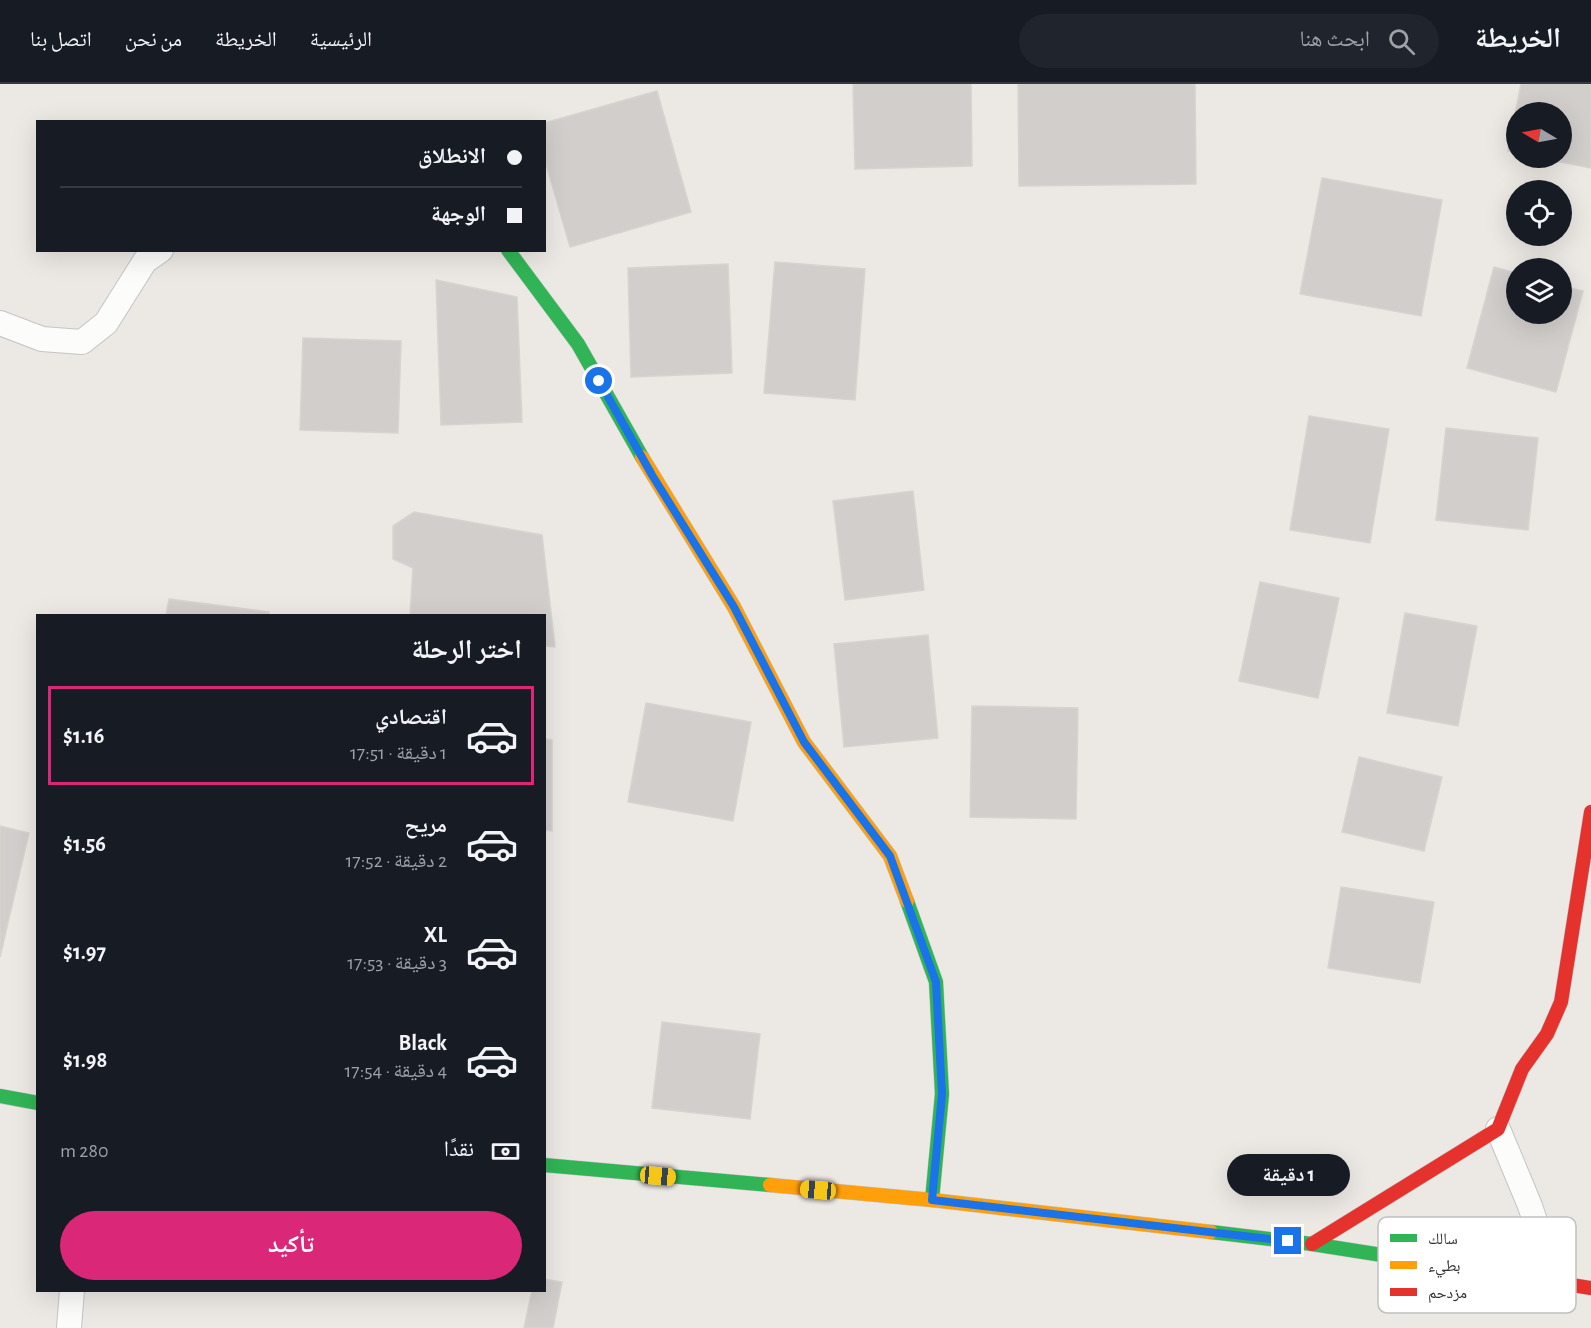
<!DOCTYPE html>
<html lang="ar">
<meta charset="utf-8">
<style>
:root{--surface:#171b24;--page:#20242c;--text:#f1f3f6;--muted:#9ea1a6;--line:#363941;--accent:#db2777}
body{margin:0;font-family:"Alegreya Sans","Noto Naskh Arabic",sans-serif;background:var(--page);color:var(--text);direction:rtl;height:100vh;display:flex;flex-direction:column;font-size:22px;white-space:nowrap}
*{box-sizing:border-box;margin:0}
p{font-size:20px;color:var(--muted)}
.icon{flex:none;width:33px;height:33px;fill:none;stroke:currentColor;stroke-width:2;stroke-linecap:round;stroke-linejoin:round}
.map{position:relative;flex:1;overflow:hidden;direction:ltr}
.side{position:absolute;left:36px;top:530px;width:510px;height:678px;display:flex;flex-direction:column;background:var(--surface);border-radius:0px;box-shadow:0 6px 24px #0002;direction:rtl}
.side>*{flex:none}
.guide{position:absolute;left:36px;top:36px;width:510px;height:132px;border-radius:0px;box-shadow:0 6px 24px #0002;direction:rtl;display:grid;align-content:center;height:132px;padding:0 24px;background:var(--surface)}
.needle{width:39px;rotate:280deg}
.fabs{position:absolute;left:1506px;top:18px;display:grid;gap:12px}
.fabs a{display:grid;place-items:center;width:66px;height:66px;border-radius:50%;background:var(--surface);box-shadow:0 6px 24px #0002;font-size:30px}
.end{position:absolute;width:27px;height:27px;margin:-14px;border:8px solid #1a73e8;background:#fff;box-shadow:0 0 0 3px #fff}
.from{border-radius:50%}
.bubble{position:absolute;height:42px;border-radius:21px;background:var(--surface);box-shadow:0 6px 24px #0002;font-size:20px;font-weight:700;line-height:42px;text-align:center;direction:rtl}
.car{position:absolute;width:18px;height:36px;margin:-18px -9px;border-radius:8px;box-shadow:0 0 4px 2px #0007;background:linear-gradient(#f5c518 24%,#345 0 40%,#f5c518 0 76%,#345 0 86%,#f5c518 0)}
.guide b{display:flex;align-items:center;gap:21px;height:57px;font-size:22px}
.guide b+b{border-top:2px solid var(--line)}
.guide i{width:15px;height:15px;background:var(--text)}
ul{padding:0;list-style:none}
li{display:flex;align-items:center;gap:18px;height:99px;margin:0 12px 9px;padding:0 12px;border:3px solid transparent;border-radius:0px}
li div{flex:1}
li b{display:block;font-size:22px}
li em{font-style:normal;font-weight:700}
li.selected{border-color:var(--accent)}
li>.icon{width:54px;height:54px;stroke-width:1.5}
h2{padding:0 24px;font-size:27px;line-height:72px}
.pay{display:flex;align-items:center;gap:15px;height:66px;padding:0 24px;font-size:22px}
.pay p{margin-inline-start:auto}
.button{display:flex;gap:12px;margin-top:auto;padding:12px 24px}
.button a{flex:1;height:69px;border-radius:36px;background:var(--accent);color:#fff;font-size:24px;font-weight:700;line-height:69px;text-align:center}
header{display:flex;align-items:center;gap:36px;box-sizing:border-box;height:84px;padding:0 30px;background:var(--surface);border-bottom:2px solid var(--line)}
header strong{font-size:28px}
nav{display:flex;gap:33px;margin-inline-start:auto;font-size:21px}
.search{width:420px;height:54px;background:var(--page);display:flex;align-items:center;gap:15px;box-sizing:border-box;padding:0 21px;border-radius:33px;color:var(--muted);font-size:22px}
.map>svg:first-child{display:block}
.building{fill:#d1cecb;stroke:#d7d4d0;stroke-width:1.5}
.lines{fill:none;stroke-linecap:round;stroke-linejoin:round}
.street-casing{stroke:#c5c4c5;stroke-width:26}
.fast-casing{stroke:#c5c4c5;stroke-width:15}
.slow-casing{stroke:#c5c4c5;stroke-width:15}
.jam-casing{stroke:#c5c4c5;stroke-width:15}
.street{stroke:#fcfcfb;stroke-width:24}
.fast{stroke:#30b455;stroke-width:14}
.slow{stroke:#ff9f0a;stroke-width:14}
.jam{stroke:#e5322d;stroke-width:14}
.route{stroke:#1a73e8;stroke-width:8}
.key{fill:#fff;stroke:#c0c0c0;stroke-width:1.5}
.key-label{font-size:16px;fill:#2e2e2e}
</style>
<header>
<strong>الخريطة</strong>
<div class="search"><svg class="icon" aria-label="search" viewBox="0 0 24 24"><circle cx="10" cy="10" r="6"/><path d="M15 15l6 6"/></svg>ابحث هنا</div>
<nav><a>الرئيسية</a><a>الخريطة</a><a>من نحن</a><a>اتصل بنا</a></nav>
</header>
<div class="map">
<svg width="1591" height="1244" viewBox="0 0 1591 1244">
<rect width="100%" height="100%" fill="#ece8e4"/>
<path class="building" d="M853,0H971L972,82L855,85Z
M1018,0H1195L1196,100L1019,102Z
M1521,0H1591V84L1540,74H1562V28H1516V69L1508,67Z
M657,7L691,128L570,163L544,73V39Z
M1322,94L1442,116L1421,232L1300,210Z
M775,178L865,185L855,316L764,309Z
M728,180L732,289L631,293L628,184Z
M1494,183L1516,189V230H1562V202L1583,207L1556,308L1467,284Z
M436,196L517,213L522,338L441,341Z
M303,254L401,257L398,349L300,346Z
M1309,332L1389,345L1370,459L1290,446Z
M1446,344L1538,354L1528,446L1436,436Z
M913,407L924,506L845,516L833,417Z
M414,428L542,451L555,563L544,562V531H410L413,484L393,475V442Z
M1260,498L1339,514L1318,614L1239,597Z
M169,515L269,528V531H166Z
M1405,529L1477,542L1458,642L1387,629Z
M928,551L938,654L844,663L834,560Z
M646,619L751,638L733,737L628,718Z
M972,622L1078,624L1076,735L970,733Z
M544,655L552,656V747L544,746Z
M1359,673L1442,693L1424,767L1342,748Z
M0,742L29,749L0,873Z
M1341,803L1434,818L1420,899L1328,884Z
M662,938L760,950L750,1035L652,1024Z
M544,1195L562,1198L553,1244H524L532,1206H544Z"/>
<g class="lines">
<g class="street-casing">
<path id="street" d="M0,239L42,255L82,258L106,239L145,177L161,166
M1498,1045L1530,1122L1556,1200
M69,1244L72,1206"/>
</g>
<g class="fast-casing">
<path id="fast" d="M508,166L578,260L642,373
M907,817L936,898L942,1010L932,1116
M0,1012L38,1019
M544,1081L770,1101
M1211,1148L1312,1160L1515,1192"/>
</g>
<g class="slow-casing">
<path id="slow" d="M642,373L734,523L804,658L890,772L907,817
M770,1101L932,1116L1211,1148"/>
</g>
<g class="jam-casing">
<path id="jam" d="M1312,1160L1498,1045L1522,985L1547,950L1561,918L1591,728
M1515,1192L1591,1204"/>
</g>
<use href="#street" class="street"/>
<use href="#fast" class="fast"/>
<use href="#slow" class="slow"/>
<use href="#jam" class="jam"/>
</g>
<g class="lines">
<path class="route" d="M599,297L652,391L734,523L804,658L890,772L936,898L942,1010L932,1116L1288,1157"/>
</g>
<rect x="1378" y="1133" width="198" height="96" rx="9" class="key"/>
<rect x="1390" y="1150" width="27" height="8" fill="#30b455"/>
<rect x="1390" y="1177" width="27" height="8" fill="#ff9f0a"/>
<rect x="1390" y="1204" width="27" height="8" fill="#e5322d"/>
<g class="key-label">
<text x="1428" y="1160">سالك</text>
<text x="1428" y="1187">بطيء</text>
<text x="1428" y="1214">مزدحم</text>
</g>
</svg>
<div class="fabs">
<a><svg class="needle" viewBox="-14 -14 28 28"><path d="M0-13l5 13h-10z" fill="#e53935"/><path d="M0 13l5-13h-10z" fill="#9ea1a6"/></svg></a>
<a><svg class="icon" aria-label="locate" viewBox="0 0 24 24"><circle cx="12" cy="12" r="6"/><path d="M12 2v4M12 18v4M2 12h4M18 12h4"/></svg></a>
<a><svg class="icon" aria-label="layers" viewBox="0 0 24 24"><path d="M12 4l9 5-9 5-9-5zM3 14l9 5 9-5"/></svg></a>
</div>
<i class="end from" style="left:599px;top:297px"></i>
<i class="end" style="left:1288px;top:1157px"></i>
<div class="bubble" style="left:1227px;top:1070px;width:123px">1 دقيقة</div>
<i class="car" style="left:658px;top:1092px;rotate:95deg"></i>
<i class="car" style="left:818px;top:1106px;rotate:275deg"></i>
<div class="guide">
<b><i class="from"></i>الانطلاق</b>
<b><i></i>الوجهة</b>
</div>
<section class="side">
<h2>اختر الرحلة</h2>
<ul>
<li class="selected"><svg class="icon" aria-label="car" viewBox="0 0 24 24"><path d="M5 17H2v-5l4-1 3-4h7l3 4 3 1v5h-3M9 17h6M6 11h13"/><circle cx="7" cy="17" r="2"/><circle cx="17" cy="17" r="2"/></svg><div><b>اقتصادي</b><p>1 دقيقة · 17:51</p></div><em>$1.16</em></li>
<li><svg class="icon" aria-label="car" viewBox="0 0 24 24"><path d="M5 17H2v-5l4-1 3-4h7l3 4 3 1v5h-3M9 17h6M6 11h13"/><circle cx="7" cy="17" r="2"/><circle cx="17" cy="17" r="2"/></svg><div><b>مريح</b><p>2 دقيقة · 17:52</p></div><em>$1.56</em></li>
<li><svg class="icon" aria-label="car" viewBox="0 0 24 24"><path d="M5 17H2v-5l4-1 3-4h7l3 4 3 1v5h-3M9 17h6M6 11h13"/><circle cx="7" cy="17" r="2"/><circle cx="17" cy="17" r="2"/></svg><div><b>XL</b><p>3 دقيقة · 17:53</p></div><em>$1.97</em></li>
<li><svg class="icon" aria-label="car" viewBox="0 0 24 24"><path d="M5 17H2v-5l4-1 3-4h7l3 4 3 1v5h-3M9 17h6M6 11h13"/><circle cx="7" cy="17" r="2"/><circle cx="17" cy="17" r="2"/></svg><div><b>Black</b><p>4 دقيقة · 17:54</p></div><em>$1.98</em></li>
</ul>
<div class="pay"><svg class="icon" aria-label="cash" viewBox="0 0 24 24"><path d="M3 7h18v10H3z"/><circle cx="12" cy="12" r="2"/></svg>نقدًا<p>280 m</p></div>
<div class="button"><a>تأكيد</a></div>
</section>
</div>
